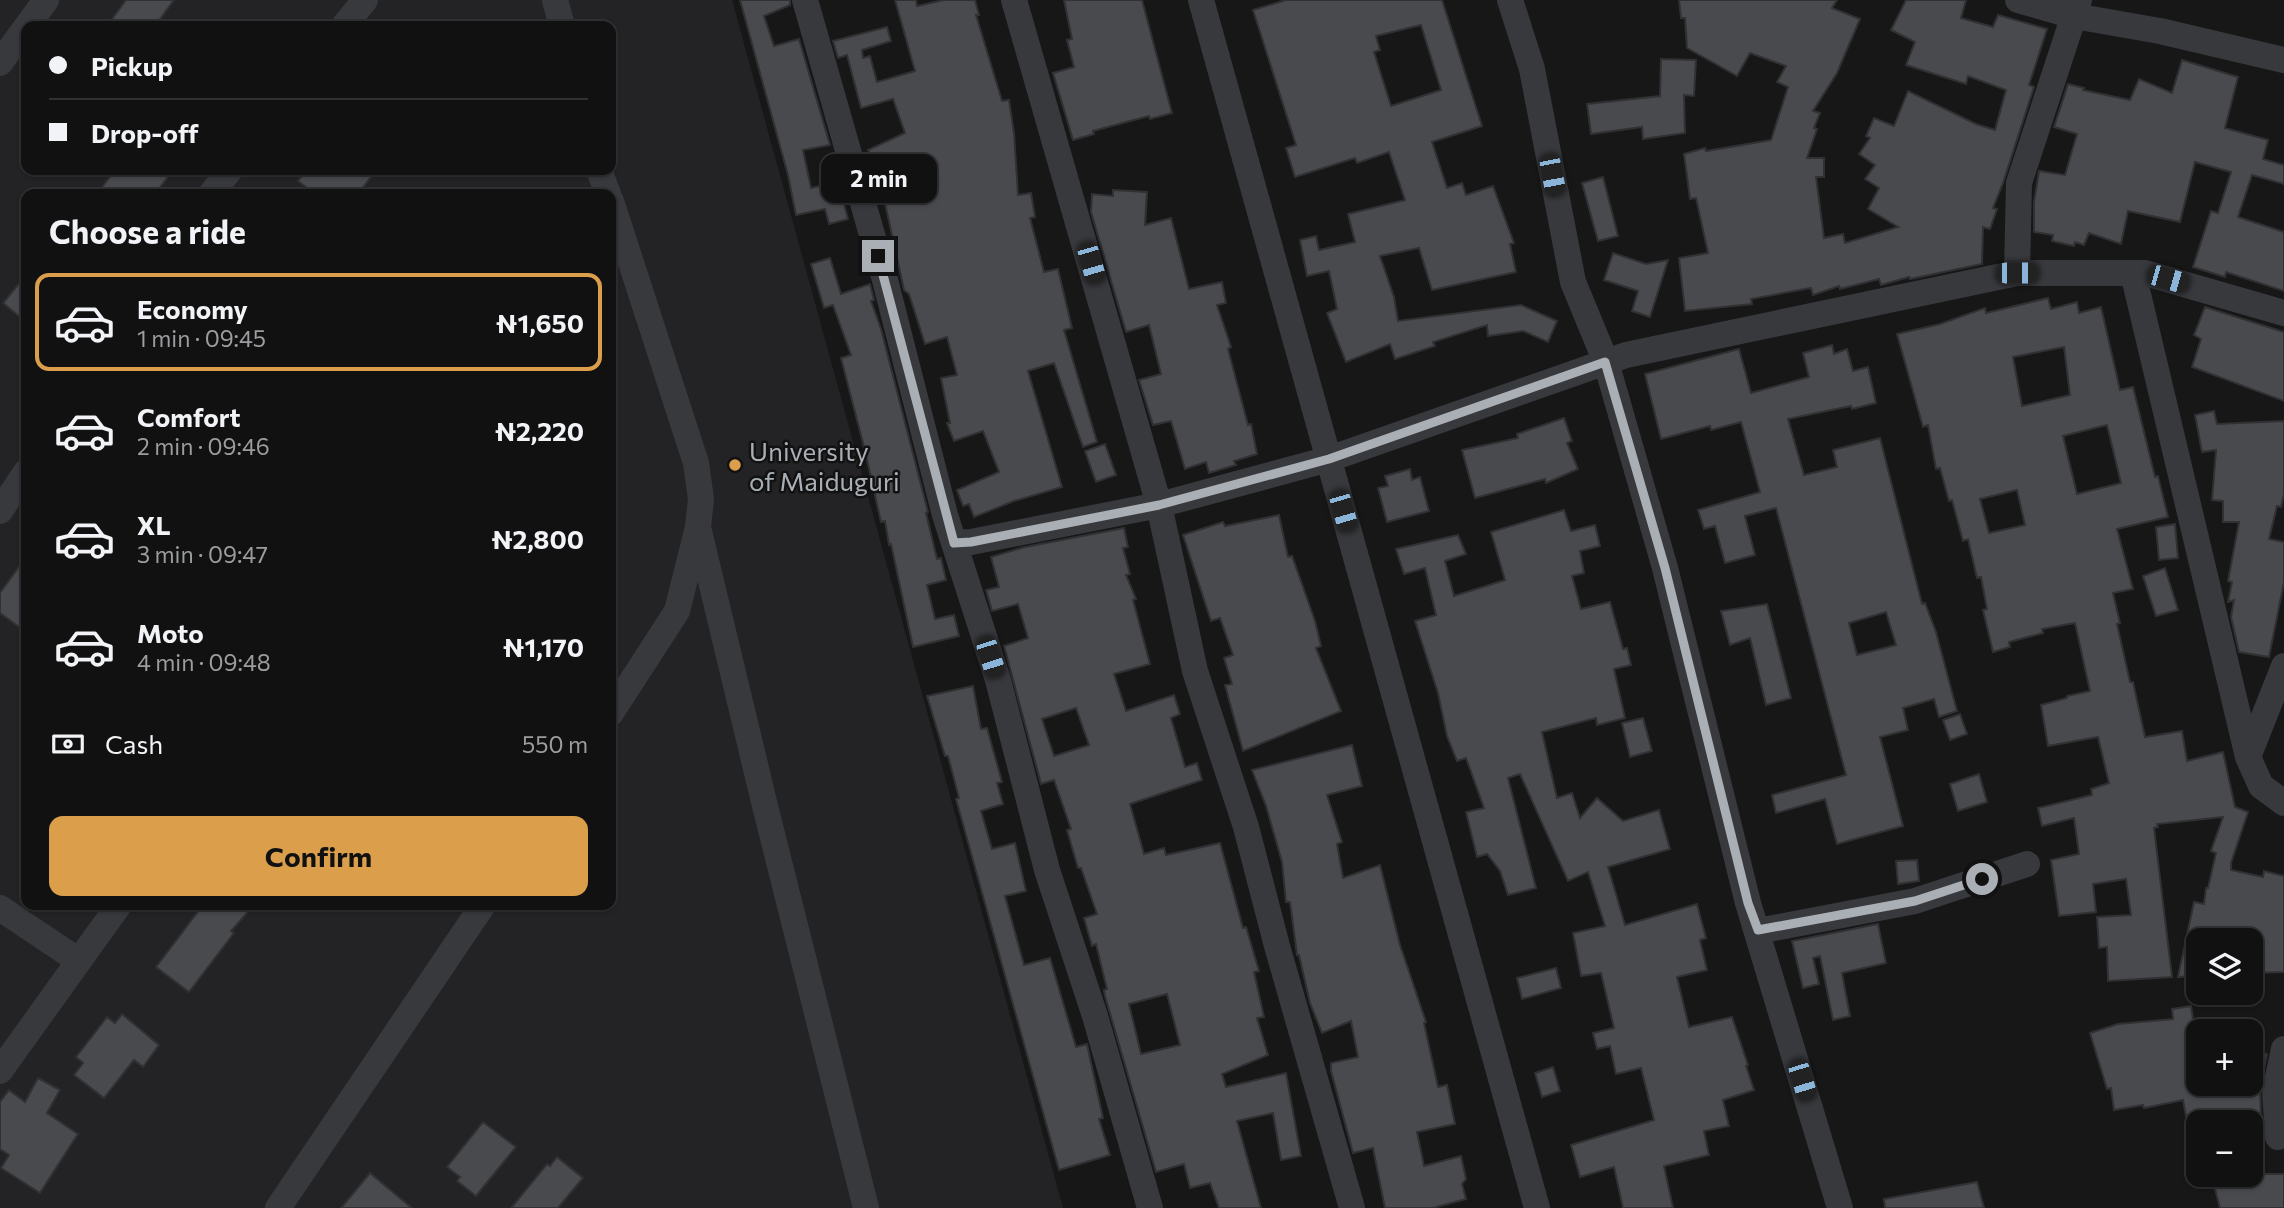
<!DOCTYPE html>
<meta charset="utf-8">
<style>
:root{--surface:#111112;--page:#1a1a1b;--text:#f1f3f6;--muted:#9c9d9f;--line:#303132;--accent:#db9f4c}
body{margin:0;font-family:Commissioner,sans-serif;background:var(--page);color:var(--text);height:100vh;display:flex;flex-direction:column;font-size:26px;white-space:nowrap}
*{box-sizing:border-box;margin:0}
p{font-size:23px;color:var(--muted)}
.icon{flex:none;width:38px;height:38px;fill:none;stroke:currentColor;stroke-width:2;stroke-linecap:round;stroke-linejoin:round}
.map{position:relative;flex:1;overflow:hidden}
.drawer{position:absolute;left:21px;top:189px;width:595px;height:721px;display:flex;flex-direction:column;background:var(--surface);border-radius:14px;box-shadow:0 2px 5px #0004,0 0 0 2px var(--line)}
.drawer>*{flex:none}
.hud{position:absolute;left:21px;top:21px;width:595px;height:154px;border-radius:14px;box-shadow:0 2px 5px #0004,0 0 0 2px var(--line);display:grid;align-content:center;height:154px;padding:0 28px;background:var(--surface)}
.controls{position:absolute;left:2186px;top:928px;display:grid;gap:14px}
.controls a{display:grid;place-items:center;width:77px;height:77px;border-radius:14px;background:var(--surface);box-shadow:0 2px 5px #0004,0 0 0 2px var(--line);font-size:35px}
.end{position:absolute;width:32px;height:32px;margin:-16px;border:9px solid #aaafb6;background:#111;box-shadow:0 0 0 4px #111}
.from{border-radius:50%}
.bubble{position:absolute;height:49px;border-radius:14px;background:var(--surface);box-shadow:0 2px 5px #0004,0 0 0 2px var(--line);font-size:23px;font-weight:700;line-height:49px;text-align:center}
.car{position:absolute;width:21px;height:42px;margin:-21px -10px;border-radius:9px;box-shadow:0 0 5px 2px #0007;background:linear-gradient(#222 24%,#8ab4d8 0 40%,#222 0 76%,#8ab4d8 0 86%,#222 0)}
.hud b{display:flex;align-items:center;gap:24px;height:66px;font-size:26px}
.hud b+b{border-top:2px solid var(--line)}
.hud i{width:18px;height:18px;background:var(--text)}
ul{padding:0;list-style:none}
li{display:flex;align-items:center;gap:21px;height:98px;margin:0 14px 10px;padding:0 14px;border:4px solid transparent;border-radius:14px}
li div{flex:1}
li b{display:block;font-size:26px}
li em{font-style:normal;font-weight:700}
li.selected{border-color:var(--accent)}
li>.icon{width:63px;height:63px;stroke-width:1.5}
h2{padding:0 28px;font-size:32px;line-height:84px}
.pay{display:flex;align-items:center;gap:18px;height:77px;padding:0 28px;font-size:26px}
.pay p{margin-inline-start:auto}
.action{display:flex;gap:14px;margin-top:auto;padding:14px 28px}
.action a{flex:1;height:80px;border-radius:14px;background:var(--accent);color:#111;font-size:28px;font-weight:700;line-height:80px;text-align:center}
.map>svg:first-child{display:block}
.built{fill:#232325;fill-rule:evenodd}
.building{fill:#494a4d;stroke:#313134;stroke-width:2;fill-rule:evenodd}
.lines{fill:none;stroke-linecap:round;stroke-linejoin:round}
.minor{stroke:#38393d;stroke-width:26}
.route{stroke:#aaafb6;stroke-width:9}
.poi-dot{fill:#db9f4c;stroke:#121213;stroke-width:2.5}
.labels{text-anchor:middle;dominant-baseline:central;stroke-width:5;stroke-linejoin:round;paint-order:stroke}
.poi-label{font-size:26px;fill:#aaafb6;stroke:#121213;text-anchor:start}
</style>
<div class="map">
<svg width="2284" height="1208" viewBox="0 0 2284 1208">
<rect width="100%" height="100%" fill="#171718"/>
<path class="built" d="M0,0H732L1063,1208H0ZM26,26H611V170H26ZM26,194H611V905H26Z"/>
<path class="building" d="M126,0H174L155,26H107Z
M740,0H790V5L764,16L774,46L799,39L830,145L803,150L811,188L838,182L848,219L829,224L825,209L796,215L788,175Z
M895,0H916L917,6L944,0H975L979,15H976L1002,101L1009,100L1014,133L1018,195L1031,193L1035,217L1030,218L1044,272L1058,269L1072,328L1064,330L1097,442L1083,447L1054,363L1028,371L1062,487L1014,501L974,517L969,504L963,506L957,490L999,472L983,431L954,441L947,423H950L941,378L957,375L947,337L925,344L909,294L904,290L883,194L887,193L868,150L905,133L893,99L861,108L847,55L838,58L833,41L887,27L891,41L862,50L863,58L870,56L877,82L915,71Z
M1064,0H1142L1172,113L1150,119L1149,116L1093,131L1094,134L1073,140L1053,73L1074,67L1067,40L1072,39Z
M1286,0H1442L1482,126L1432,142L1447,188L1462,183L1466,195L1493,186L1514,243L1510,244L1516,272L1432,290L1419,248L1380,256L1394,297L1398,321L1521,305L1557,321L1548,342L1523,331L1488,336L1487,325L1433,342L1435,346L1395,359L1390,344L1346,362L1327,313L1337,309L1329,271L1307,276L1300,240L1316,236L1319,250L1355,242L1348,214L1405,200L1389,152L1357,163L1355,158L1295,177L1286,148L1296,145L1253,10ZM1421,25L1441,90L1391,106L1374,52L1380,50L1376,36Z
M1679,0H1837L1832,8L1860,19L1837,73L1813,111L1820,113L1814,128L1817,129L1807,158H1824V177H1816L1824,238L1843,234L1845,243L1898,227L1868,209L1879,188L1865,179L1875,165L1859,154L1870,138L1866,136L1874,118L1894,126L1908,91L1976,124L1995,130L2006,90L1968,76L1966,84L1906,65L1915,42L1891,30L1906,0H1966L1961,18L1993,27L1998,15L2047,29L2029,85L2034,87L2003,183L1993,208L1997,209L1990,229L1983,227L1982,264L1910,279L1909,277L1881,285L1879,279L1840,289L1839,286L1813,295L1811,288L1751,299L1752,304L1685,311L1679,258L1708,253L1696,198L1690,199L1684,154L1705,148L1706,151L1771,140L1788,87L1777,82L1786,66L1750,53L1737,76L1687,48L1685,18H1681Z
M1661,59L1696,60L1694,96L1684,95L1685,133L1643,139L1642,127L1591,134L1587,104L1660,96Z
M2182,60L2238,77L2225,128L2268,140L2263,159L2284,165V184L2252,175L2238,217L2284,232V291L2226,272L2225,277L2193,267L2211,211L2218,213L2231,172L2195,162L2180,222L2128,211L2121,244L2089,233L2084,245L2075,242L2074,246L2052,241L2053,235L2034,232V202L2039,171L2065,175L2077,134L2054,127L2068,84L2084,88L2083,90L2130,100L2139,79L2172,93Z
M115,170H173L155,194H97Z
M306,170H376L358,194H315L298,181Z
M1603,177L1618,236L1598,241L1582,183Z
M1113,190L1147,192L1145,225L1171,218L1189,289L1222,282L1226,303L1217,305L1231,347L1228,349L1248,425L1251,424L1257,454L1234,461L1236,465L1209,473L1206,462L1185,469L1171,421L1153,425L1139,380L1161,374L1149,325L1126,332L1091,212L1092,194L1113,196Z
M1613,253L1646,264L1668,260L1650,317L1632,311L1638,291L1604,280Z
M830,258L841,294L870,284L874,300L871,301L881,329L928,512L926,513L937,559L941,558L946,580L927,585L935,619L954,615L959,636L913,647L891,544L889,545L885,521L881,522L865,451L841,358L851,355L833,305L824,308L811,264Z
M26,275V322L3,303Z
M2048,298L2051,309L2077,302L2079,313L2101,307L2120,390L2133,387L2155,477L2158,476L2168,517L2117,529L2133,589L2113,593L2120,623L2117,624L2130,682H2133L2145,737L2182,731L2187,761L2223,752L2235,807L2248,812L2231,863V870L2263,877L2264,871L2284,876V972L2250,973V940H2198V976L2178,977L2194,902L2204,904L2206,888H2208L2216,853L2211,851L2223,817L2157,824L2158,827L2154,828L2172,977L2108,981L2107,947L2099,948L2097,917L2131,915L2126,879L2093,884L2096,912L2059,916L2051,860L2079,854L2074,818L2042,826L2038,808L2092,795L2091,789L2109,783L2098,737L2048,746L2041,705L2067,698V696L2090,691L2075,623L2042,629L2043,633L2009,642L2010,647L1993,652L1983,610L1987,609L1981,577L1977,578L1968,539L1963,541L1952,500L1949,501L1940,468L1936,469L1928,425L1923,427L1897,334L1940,324L1985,308L1986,313ZM2064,347L2070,395L2022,406L2013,357ZM2107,425L2121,483L2077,494L2063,436ZM2017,490L2025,525L1989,533L1980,499Z
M2205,307L2284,332V401L2192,367L2201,339L2194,335Z
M1832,345L1834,354L1847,349L1853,371L1868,367L1876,403L1852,409L1851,406L1788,419L1804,475L1837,467L1833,450L1880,438L1922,604L1925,603L1936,632L1957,711L1939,717L1934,699L1903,708L1908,730L1880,737L1903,826L1837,844L1825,799L1776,813L1772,795L1846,775L1776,508L1745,516L1755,555L1725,563L1715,526L1704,529L1698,510L1760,492L1741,422L1711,430L1710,426L1661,439L1645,374L1739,349L1751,393L1809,377L1803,353ZM1886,612L1896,645L1857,655L1849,623Z
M2214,411L2217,424L2284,421V494L2281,507L2277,506L2269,539L2284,542V582L2269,657L2239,652L2231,617L2234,600L2228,602L2232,582L2228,581L2239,522H2223V501L2212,500L2216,450L2202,452L2195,415Z
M1564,418L1572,441L1567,443L1578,469L1546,483L1545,479L1475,498L1462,450L1518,438L1517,434Z
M1105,444L1116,475L1096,482L1085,451Z
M1410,469L1412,480L1420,477L1429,511L1387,522L1378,488L1388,486L1385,476Z
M1564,510L1571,531L1595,525L1600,546L1580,551L1584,573L1572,576L1581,609L1610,602L1623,649L1627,648L1631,665L1614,669L1625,718L1597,725L1596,718L1542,732L1557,798L1572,793L1580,818L1597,798L1623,821L1659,810L1670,849L1608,867L1625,925L1697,904L1706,938L1700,940L1707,970L1677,977L1689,1027L1732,1017L1748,1065L1746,1066L1754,1090L1723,1100L1729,1126L1704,1131L1709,1155L1664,1166L1673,1208H1623L1614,1167L1580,1177L1571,1145L1654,1120L1641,1068L1616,1074L1610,1046L1597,1049L1593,1033L1614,1028L1601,973L1581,976L1573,933L1605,926L1588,872L1568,881L1520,774L1508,778L1536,888L1508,895L1500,871L1487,854L1477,857L1466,812L1484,808L1466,758L1457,761L1447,736L1438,693L1415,621L1436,615L1425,568L1404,574L1396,549L1458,535L1466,554L1445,561L1454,596L1505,580L1491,532Z
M1279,515L1288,557L1292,556L1315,621L1321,646L1316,648L1341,711L1243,751L1225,685L1232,684L1224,658L1233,655L1220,618L1211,621L1183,535L1223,522L1225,526Z
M2175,524L2178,558L2159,560L2156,527Z
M1124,528L1128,547L1123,548L1130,574L1126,575L1136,599L1133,600L1150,664L1114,674L1126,711L1174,695L1180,714L1171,718L1185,767L1197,763L1202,780L1130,804L1144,854L1164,848L1166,855L1220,843L1243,928L1246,927L1259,971L1254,972L1264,1017L1257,1018L1268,1055L1222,1074L1226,1087L1286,1073L1301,1156L1281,1160L1273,1113L1237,1121L1261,1208H1219L1210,1183L1190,1188L1184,1164L1156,1172L1105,996L1104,990L1107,989L1096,944L1092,946L1084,918L1097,914L1081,868H1078L1067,830L1071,829L1054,780L1041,784L1004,646L1028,638L1018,604L992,611L986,590L999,587L991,557L1025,547ZM1076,708L1089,745L1054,756L1042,719ZM1167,994L1180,1045L1141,1054L1129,1004Z
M26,557V632L0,613V593Z
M2165,568L2178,610L2156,616L2143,576Z
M1767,604L1791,698L1766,705L1750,638L1730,645L1721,611Z
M973,686L981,729L987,728L1002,782L997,783L1003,804L981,811L992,849L1015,843L1026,891L1005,896L1024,965L1050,958L1076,1047L1087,1044L1103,1118L1099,1119L1110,1155L1059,1170L956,799L959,798L948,756H945L927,696Z
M1960,714L1967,734L1950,740L1943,720Z
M1643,718L1652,751L1630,757L1622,723Z
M1352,745L1362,786L1327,795L1342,842L1337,844L1343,878L1380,865L1400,945L1426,1022L1424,1023L1438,1087L1447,1085L1455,1124L1417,1132L1424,1166L1461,1156L1466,1179L1462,1184L1466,1199L1433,1208H1385L1373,1148L1353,1153L1331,1071V1063L1358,1057L1351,1021L1322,1033L1310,1003L1299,955H1297L1290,902H1286L1282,862L1266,806L1252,770Z
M1979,774L1987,802L1958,811L1950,784Z
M1917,860L1919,881L1898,884L1896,861Z
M203,905H254L231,931L234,933L189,992L156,967Z
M1878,924L1886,963L1842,973L1850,1016L1833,1020L1820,956L1813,958L1819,984L1803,988L1792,941Z
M1556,968L1561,988L1522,999L1517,978Z
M2191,1006L2198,1051V1083H2250V1053L2267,1054L2260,1088L2261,1122H2198V1131L2189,1132L2183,1100L2144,1108L2143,1105L2114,1110L2111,1088L2107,1089L2090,1033L2118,1024L2173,1019L2172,1009Z
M122,1014L159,1045L143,1067L134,1060L104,1098L74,1075L83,1063L76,1057L107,1017L115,1023Z
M1553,1067L1560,1091L1542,1097L1535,1073Z
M38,1078L60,1090L47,1113L78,1134L40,1193L1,1168L9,1155L0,1149V1102L9,1090L25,1102Z
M483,1122L516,1147L476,1196L457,1181L460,1177L447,1167Z
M557,1157L583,1178L558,1208H511L547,1164L550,1166Z
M370,1173L412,1208H341Z
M2211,1174H2284V1208H2220Z
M1977,1182L1984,1208H1885L1884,1199Z"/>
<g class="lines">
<path class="minor" d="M555,0L562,26
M805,0L885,280L945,515L998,680L1047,870L1095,1016L1150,1208
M1014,0L1159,505L1195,671L1246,827L1277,946L1352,1208
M1201,0L1537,1208
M1510,0L1532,69L1573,282L1606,362L1665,568L1748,903L1840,1208
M2018,0L2074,16L2160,31L2284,60
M27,26L46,0
M344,26L365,0
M0,63L26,27
M599,170L608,194
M211,194L230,170
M611,201L696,463L701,499L698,527L677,611L611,713
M2017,273L2019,183L2079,0
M2133,273L2248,757L2261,786L2284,803
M0,511L26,472
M698,527L765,806L866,1208
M954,543L971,542L1159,505L1329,459L1626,355L2017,273H2145L2284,313
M2248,757L2284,666
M0,908L79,961
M1758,931L1915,901L2027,864
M0,1071L119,905
M2278,1137L2275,1091L2284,1049
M278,1208L483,905"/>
</g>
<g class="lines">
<path class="route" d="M878,256L954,543L971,542L1159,505L1329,459L1605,362L1665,568L1748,903L1758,930L1915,901L1982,879"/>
</g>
<circle class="poi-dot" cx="735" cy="465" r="7"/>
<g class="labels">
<g class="poi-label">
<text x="749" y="450">University<tspan x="749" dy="30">of Maiduguri</tspan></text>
</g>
</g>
</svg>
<div class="controls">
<a><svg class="icon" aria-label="layers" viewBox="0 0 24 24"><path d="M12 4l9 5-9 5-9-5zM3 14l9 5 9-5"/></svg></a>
<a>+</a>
<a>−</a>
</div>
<i class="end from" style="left:1982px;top:879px"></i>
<i class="end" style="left:878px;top:256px"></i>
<div class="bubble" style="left:821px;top:154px;width:116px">2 min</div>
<i class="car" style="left:1552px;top:175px;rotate:169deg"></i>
<i class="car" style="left:1091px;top:263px;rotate:164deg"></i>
<i class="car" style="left:2017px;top:273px;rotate:90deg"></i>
<i class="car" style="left:2168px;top:279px;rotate:106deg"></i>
<i class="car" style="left:1343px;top:511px;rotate:164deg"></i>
<i class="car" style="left:990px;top:657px;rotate:162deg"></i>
<i class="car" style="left:1802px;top:1080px;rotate:163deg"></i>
<div class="hud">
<b><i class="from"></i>Pickup</b>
<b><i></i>Drop-off</b>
</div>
<section class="drawer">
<h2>Choose a ride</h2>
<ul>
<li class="selected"><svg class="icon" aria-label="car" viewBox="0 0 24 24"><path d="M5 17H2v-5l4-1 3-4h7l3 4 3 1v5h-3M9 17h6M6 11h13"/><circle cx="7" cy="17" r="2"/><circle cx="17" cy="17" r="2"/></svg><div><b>Economy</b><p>1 min · 09:45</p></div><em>₦1,650</em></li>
<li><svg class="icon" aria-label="car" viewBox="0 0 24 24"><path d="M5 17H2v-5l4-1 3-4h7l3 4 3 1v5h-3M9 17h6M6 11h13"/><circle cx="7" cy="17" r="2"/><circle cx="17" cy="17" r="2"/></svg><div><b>Comfort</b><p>2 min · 09:46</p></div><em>₦2,220</em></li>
<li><svg class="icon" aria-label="car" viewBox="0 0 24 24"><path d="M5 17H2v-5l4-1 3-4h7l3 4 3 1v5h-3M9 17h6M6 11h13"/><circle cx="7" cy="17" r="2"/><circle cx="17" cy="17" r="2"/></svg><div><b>XL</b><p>3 min · 09:47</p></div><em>₦2,800</em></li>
<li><svg class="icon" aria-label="car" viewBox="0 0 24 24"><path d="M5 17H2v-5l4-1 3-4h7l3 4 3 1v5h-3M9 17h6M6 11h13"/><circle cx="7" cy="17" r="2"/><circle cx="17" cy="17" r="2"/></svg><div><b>Moto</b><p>4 min · 09:48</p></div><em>₦1,170</em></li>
</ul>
<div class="pay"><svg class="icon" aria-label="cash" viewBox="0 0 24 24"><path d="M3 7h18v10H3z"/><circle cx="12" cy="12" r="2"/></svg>Cash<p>550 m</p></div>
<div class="action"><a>Confirm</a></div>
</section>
</div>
